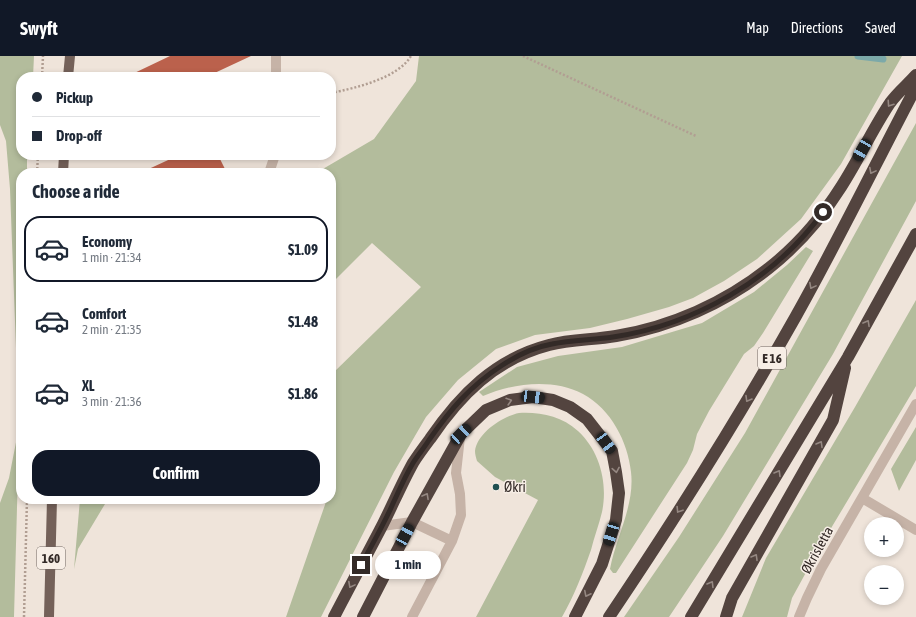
<!DOCTYPE html>
<meta charset="utf-8">
<style>
:root{--surface:#fff;--page:#f2f2f3;--text:#1f2937;--muted:#747a83;--line:#e0e1e3;--accent:#111827}
body{margin:0;font-family:"Asap Condensed",sans-serif;background:var(--page);color:var(--text);height:100vh;display:flex;flex-direction:column;font-size:15px;white-space:nowrap}
*{box-sizing:border-box;margin:0}
p{font-size:13px;color:var(--muted)}
.icon{flex:none;width:22px;height:22px;fill:none;stroke:currentColor;stroke-width:2;stroke-linecap:round;stroke-linejoin:round}
.map{position:relative;flex:1;overflow:hidden}
.sheet{position:absolute;left:16px;top:112px;width:320px;height:336px;display:flex;flex-direction:column;background:var(--surface);border-radius:16px;box-shadow:0 2px 6px #0003}
.sheet>*{flex:none}
.guide{position:absolute;left:16px;top:16px;width:320px;height:88px;border-radius:16px;box-shadow:0 2px 6px #0003;display:grid;align-content:center;height:88px;padding:0 16px;background:var(--surface)}
.controls{position:absolute;left:864px;top:461px;display:grid;gap:8px}
.controls a{display:grid;place-items:center;width:40px;height:40px;border-radius:50%;background:var(--surface);box-shadow:0 2px 6px #0003;font-size:20px}
.end{position:absolute;width:18px;height:18px;margin:-9px;border:5px solid #332a27;background:#fff;box-shadow:0 0 0 2px #fff}
.from{border-radius:50%}
.bubble{position:absolute;height:28px;border-radius:14px;background:var(--surface);box-shadow:0 2px 6px #0003;font-size:13px;font-weight:700;line-height:28px;text-align:center}
.car{position:absolute;width:12px;height:24px;margin:-12px -6px;border-radius:5px;box-shadow:0 0 3px 1px #0007;background:linear-gradient(#222 24%,#8ab4d8 0 40%,#222 0 76%,#8ab4d8 0 86%,#222 0)}
.guide b{display:flex;align-items:center;gap:14px;height:38px;font-size:15px}
.guide b+b{border-top:1px solid var(--line)}
.guide i{width:10px;height:10px;background:var(--text)}
ul{padding:0;list-style:none}
li{display:flex;align-items:center;gap:12px;height:66px;margin:0 8px 6px;padding:0 8px;border:2px solid transparent;border-radius:16px}
li div{flex:1}
li b{display:block;font-size:15px}
li em{font-style:normal;font-weight:700}
li.active{border-color:var(--accent)}
li>.icon{width:36px;height:36px;stroke-width:1.5}
h2{padding:0 16px;font-size:18px;line-height:48px}
.button{display:flex;gap:8px;margin-top:auto;padding:8px 16px}
.button a{flex:1;height:46px;border-radius:16px;background:var(--accent);color:#fff;font-size:16px;font-weight:700;line-height:46px;text-align:center}
header{display:flex;align-items:center;gap:24px;box-sizing:border-box;height:56px;padding:0 20px;background:var(--accent);color:#fff}
header strong{font-size:19px}
nav{display:flex;gap:22px;margin-inline-start:auto;font-size:14px}
.map>svg:first-child{display:block}
.green{fill:#b3bc9c}
.lines{fill:none;stroke-linecap:round;stroke-linejoin:round}
.stream{stroke:#7ca9a9;stroke-width:7}
.building{fill:#bb614c}
.path{stroke:#b19e92;stroke-width:2.5;stroke-dasharray:2 2;stroke-linecap:butt}
.service{stroke:#c6b3a7;stroke-width:10}
.minor{stroke:#c6b3a7;stroke-width:10}
.primary{stroke:#746159;stroke-width:10}
.motorway{stroke:#53443f;stroke-width:12}
.oneway{stroke:#958882}
.route{stroke:#332a27;stroke-width:5}
.poi-dot{fill:#205051;stroke:#f7eee6;stroke-width:1.5}
.labels{text-anchor:middle;dominant-baseline:central;stroke-width:3;stroke-linejoin:round;paint-order:stroke}
.shield{fill:#f7eee6;stroke:#6e6560;stroke-width:1}
.shield-label{font-size:13px;font-weight:bold;fill:#332a27}
.poi-label{font-size:14px;fill:#332a27;stroke:#f7eee6;text-anchor:start}
.street-label{font-size:14px;fill:#332a27;stroke:#f7eee6}
</style>
<header>
<strong>Swyft</strong>
<nav><a>Map</a><a>Directions</a><a>Saved</a></nav>
</header>
<div class="map">
<svg width="916" height="561" viewBox="0 0 916 561">
<rect width="100%" height="100%" fill="#efe4da"/>
<path class="green" d="M0,0H34L33,21H21V99H27V117H21V306L14,561H0V447L9,422L19,371L10,133L6,85L0,69Z
M419,0H902L841,108L801,163L757,203L724,225L693,242L669,251L627,263L590,272L535,279L496,293L458,324L426,361L394,416L321,561H286L327,443H331V427L334,403L331,384V319L421,231L372,187L331,228V117H316L374,83L416,25Z
M916,67V145L833,298L723,480L669,561H624L679,481L745,377Z
M806,191L813,195L808,203L763,277L754,290L744,298L709,355L697,378L693,394L687,407L616,517H613L610,513C616,481 635,449 631,416C628,386 611,353 583,338C553,322 513,327 483,340L479,336L517,311L558,300L622,291L702,267L754,236L787,209Z
M916,244V330L821,489L792,542L787,561H742L766,502L855,351Z
M519,357C541,356 561,360 578,375C600,395 608,428 602,456C599,469 594,481 591,494C583,517 574,540 562,561H476L538,444L495,421L477,405C476,402 475,398 475,395C477,377 503,360 519,357Z
M916,371V404L899,435L891,413Z
M80,443H108L78,493L74,513Z"/>
<g class="lines">
<path class="stream" d="M858,0L883,3"/>
</g>
<path class="building" d="M170,0H251L206,21H126Z
M179,99H218L227,117H140Z"/>
<g class="lines">
<path class="path" d="M523,0L696,80
M42,21L43,0
M331,37C356,32 398,22 411,0
M37,117L38,99
M24,561L27,443"/>
<path class="service" d="M382,470L412,466L452,485
M412,561L452,485L461,459L460,438L456,417L460,381"/>
<path class="minor" d="M276,0V21
M269,117L275,99
M862,442L916,474
M799,561L807,542L821,513L916,348"/>
<path class="primary" d="M68,21L70,0
M63,117L64,99
M49,561L52,443"/>
<path class="motorway" d="M334,561C350,530 367,499 383,468C393,448 402,427 413,407C418,399 424,391 430,383C460,339 495,303 549,289C571,283 594,284 616,280C671,271 725,247 769,212C797,190 822,161 841,131C859,103 872,74 890,47C897,37 908,28 916,19
M363,561L412,466L461,378L486,354L510,344L533,341L553,344L570,351L587,363L612,395L616,416L619,437L616,464L602,508L575,561
M609,561C675,463 738,363 796,260C838,185 876,107 916,31
M691,561L848,301L916,178
M726,561L732,542L833,364L845,312"/>
</g>
<defs><path id="oneway-chevron" d="M-2-3.5L2.5 0L-2 3.5" fill="none" stroke-width="1.6" stroke-linecap="round" stroke-linejoin="round"/></defs>
<g class="oneway">
<use href="#oneway-chevron" transform="translate(890 48) rotate(124)"/>
<use href="#oneway-chevron" transform="translate(872 115) rotate(118)"/>
<use href="#oneway-chevron" transform="translate(812 230) rotate(118)"/>
<use href="#oneway-chevron" transform="translate(867 267) rotate(-61)"/>
<use href="#oneway-chevron" transform="translate(748 343) rotate(120)"/>
<use href="#oneway-chevron" transform="translate(509 345) rotate(-17)"/>
<use href="#oneway-chevron" transform="translate(820 388) rotate(-60)"/>
<use href="#oneway-chevron" transform="translate(616 414) rotate(80)"/>
<use href="#oneway-chevron" transform="translate(778 417) rotate(-59)"/>
<use href="#oneway-chevron" transform="translate(426 440) rotate(-61)"/>
<use href="#oneway-chevron" transform="translate(679 454) rotate(122)"/>
<use href="#oneway-chevron" transform="translate(755 501) rotate(-60)"/>
<use href="#oneway-chevron" transform="translate(711 528) rotate(-59)"/>
<use href="#oneway-chevron" transform="translate(351 529) rotate(118)"/>
<use href="#oneway-chevron" transform="translate(587 538) rotate(117)"/>
</g>
<g class="lines">
<path class="route" d="M361,509C371,491 381,473 390,454C397,439 404,422 413,407C418,399 424,392 429,384C450,354 470,330 501,310C516,300 535,291 552,288C572,284 593,284 613,281C694,269 775,223 823,156"/>
</g>
<circle class="poi-dot" cx="496" cy="431" r="4"/>
<g class="labels">
<g class="shield">
<rect x="758" y="291" width="28" height="22" rx="3"/>
<rect x="37" y="491" width="28" height="22" rx="3"/>
</g>
<g class="shield-label">
<text x="772" y="302">E 16</text>
<text x="51" y="502">160</text>
</g>
<g class="poi-label">
<text x="504" y="431">Økri</text>
</g>
<g class="street-label">
<text transform="translate(817 494) rotate(-61)">Økrisletta</text>
</g>
</g>
</svg>
<div class="controls">
<a>+</a>
<a>−</a>
</div>
<i class="end from" style="left:823px;top:156px"></i>
<i class="end" style="left:361px;top:509px"></i>
<div class="bubble" style="left:375px;top:495px;width:66px">1 min</div>
<i class="car" style="left:862px;top:94px;rotate:210deg"></i>
<i class="car" style="left:533px;top:341px;rotate:97deg"></i>
<i class="car" style="left:461px;top:378px;rotate:47deg"></i>
<i class="car" style="left:606px;top:387px;rotate:144deg"></i>
<i class="car" style="left:611px;top:478px;rotate:197deg"></i>
<i class="car" style="left:405px;top:479px;rotate:28deg"></i>
<div class="guide">
<b><i class="from"></i>Pickup</b>
<b><i></i>Drop-off</b>
</div>
<section class="sheet">
<h2>Choose a ride</h2>
<ul>
<li class="active"><svg class="icon" aria-label="car" viewBox="0 0 24 24"><path d="M5 17H2v-5l4-1 3-4h7l3 4 3 1v5h-3M9 17h6M6 11h13"/><circle cx="7" cy="17" r="2"/><circle cx="17" cy="17" r="2"/></svg><div><b>Economy</b><p>1 min · 21:34</p></div><em>$1.09</em></li>
<li><svg class="icon" aria-label="car" viewBox="0 0 24 24"><path d="M5 17H2v-5l4-1 3-4h7l3 4 3 1v5h-3M9 17h6M6 11h13"/><circle cx="7" cy="17" r="2"/><circle cx="17" cy="17" r="2"/></svg><div><b>Comfort</b><p>2 min · 21:35</p></div><em>$1.48</em></li>
<li><svg class="icon" aria-label="car" viewBox="0 0 24 24"><path d="M5 17H2v-5l4-1 3-4h7l3 4 3 1v5h-3M9 17h6M6 11h13"/><circle cx="7" cy="17" r="2"/><circle cx="17" cy="17" r="2"/></svg><div><b>XL</b><p>3 min · 21:36</p></div><em>$1.86</em></li>
</ul>
<div class="button"><a>Confirm</a></div>
</section>
</div>
